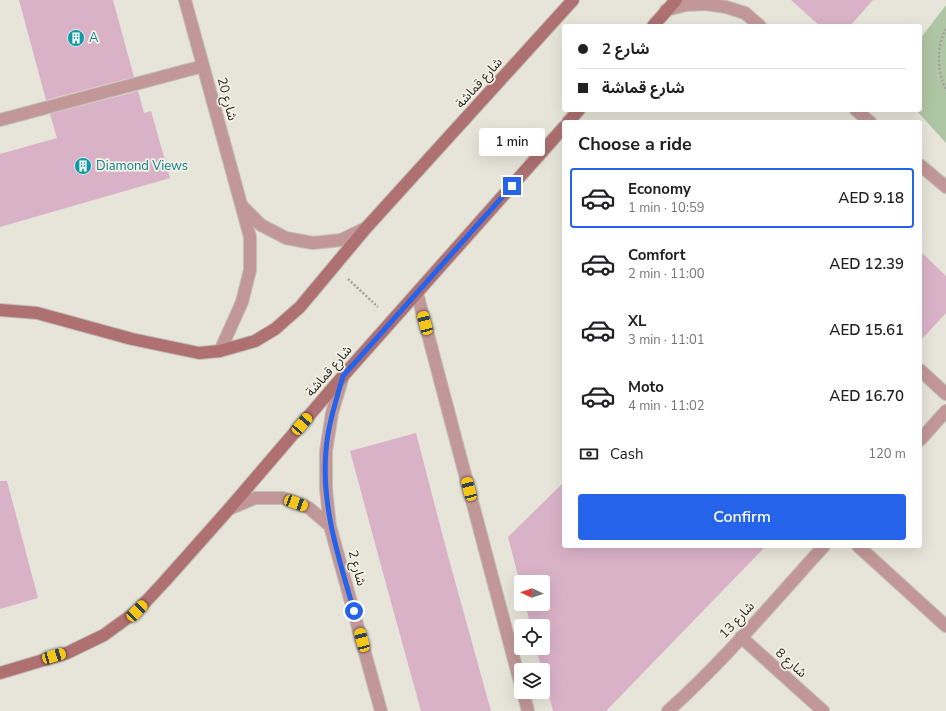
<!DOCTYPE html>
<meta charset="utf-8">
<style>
:root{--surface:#fff;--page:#f6f6f6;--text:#202124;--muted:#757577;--line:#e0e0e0;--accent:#2563eb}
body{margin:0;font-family:"Nunito Sans","Noto Sans Arabic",sans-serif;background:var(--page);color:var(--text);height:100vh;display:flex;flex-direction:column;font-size:15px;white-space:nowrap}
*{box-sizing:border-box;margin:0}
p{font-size:13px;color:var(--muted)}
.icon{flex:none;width:22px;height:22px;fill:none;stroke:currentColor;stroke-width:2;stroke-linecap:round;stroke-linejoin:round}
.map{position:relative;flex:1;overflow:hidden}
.side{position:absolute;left:562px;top:120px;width:360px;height:428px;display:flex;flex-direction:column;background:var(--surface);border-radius:4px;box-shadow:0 4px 16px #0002}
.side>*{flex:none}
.top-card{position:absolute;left:562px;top:24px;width:360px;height:88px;border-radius:4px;box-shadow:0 4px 16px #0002;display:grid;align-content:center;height:88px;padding:0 16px;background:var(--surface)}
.needle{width:26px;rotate:274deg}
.controls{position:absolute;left:514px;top:575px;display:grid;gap:8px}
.controls a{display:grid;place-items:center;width:36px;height:36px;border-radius:4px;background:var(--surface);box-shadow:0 4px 16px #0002;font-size:20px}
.end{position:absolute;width:18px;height:18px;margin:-9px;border:5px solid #2563eb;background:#fff;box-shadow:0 0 0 2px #fff}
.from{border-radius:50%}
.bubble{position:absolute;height:28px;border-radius:4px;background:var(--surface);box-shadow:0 4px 16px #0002;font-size:13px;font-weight:600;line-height:28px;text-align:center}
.car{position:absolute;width:12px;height:24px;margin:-12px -6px;border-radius:5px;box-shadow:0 0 3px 1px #0007;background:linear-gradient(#f5c518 24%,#345 0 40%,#f5c518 0 76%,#345 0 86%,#f5c518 0)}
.top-card b{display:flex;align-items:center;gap:14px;height:38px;font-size:15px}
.top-card b+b{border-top:1px solid var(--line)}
.top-card i{width:10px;height:10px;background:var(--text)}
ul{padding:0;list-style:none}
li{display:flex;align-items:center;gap:12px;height:60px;margin:0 8px 6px;padding:0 8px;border:2px solid transparent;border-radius:4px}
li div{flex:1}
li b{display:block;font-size:15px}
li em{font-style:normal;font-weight:600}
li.selected{border-color:var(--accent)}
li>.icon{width:36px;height:36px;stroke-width:1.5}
h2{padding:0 16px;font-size:18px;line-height:48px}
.pay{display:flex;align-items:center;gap:10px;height:44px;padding:0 16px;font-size:15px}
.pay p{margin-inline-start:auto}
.action{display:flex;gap:8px;margin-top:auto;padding:8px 16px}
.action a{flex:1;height:46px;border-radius:4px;background:var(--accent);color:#fff;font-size:16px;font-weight:600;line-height:46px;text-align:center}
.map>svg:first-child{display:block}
.green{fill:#afc6a5}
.building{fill:#dab2c7}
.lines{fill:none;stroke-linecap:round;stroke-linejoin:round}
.lane-casing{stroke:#c2bfb6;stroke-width:14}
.street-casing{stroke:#c2bfb6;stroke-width:14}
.secondary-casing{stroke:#c2bfb6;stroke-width:14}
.path{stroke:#a4a199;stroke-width:2.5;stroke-dasharray:2 2;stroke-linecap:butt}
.lane{stroke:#c29797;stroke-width:12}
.street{stroke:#c29797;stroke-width:12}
.secondary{stroke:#ae7071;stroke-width:12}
.route{stroke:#2563eb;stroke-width:5}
.labels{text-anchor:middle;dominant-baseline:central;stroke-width:3.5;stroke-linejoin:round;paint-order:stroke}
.culture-label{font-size:13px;fill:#0d838f;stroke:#f5f1e6;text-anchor:start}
.street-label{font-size:13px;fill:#2e2c28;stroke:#f5f1e6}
</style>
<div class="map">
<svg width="946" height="711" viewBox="0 0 946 711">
<rect width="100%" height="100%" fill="#e7e4d9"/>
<path class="green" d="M946,5V143L916,110H920V39Z"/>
<path class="building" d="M19,0H113L134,77L46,100Z
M791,0H873L850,26H820Z
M138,91L144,113L151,111L170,178L0,227V154L57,138L50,114Z
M920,251L946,276V313L920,341Z
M416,433L448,556L491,711H421L383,573L350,451Z
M0,481H7L38,598L0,609Z
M564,482V546H766L606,711H553L536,648H543V626H531L525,604H543V582H521V587L508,537Z"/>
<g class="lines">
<g class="lane-casing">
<path id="lane" d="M0,120L203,66
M920,370L946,394
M858,546L946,626"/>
</g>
<g class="street-casing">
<path id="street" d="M185,0L250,237V270L242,302L220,351
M666,10L686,5L706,4L726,7L745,13L760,26
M856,110L870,122
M920,165L946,187
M242,206L261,225L286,238L313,243L341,240L366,228
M417,293L521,686
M343,376L332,413L326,451V489L330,526L381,711
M920,440L946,411
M229,509L255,498H283L309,508L330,526
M741,637L823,711
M523,692L528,711
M668,711C724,661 773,602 824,546"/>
</g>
<g class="secondary-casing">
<path id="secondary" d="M653,26L676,0
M568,122L579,110
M0,310L37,313L132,339L199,353L220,351L255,341L275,329L300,307L366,228L573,0
M0,673L67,653L104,635L137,611L165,581L229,509L343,376L564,127"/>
</g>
<path class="path" d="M946,29C936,46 937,73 946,89
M348,279L378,307"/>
<use href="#lane" class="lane"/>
<use href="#street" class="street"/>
<use href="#secondary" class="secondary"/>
</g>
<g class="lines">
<path class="route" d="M354,611C339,559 321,506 326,450C328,425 336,401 343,376L512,186"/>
</g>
<defs>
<g id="building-disc" transform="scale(0.9)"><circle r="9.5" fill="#0f9aa8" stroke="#f5f1e6"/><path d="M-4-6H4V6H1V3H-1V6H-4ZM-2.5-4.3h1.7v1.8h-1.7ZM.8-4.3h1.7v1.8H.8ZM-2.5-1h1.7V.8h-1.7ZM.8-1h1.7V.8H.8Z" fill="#fff"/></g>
</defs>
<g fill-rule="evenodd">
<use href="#building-disc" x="76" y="38"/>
<use href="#building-disc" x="83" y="166"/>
</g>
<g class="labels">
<g class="culture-label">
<text x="89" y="38">A</text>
<text x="96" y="166">Diamond Views</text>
</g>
<g class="street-label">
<text transform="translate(479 83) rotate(-48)">شارع قماشة</text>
<text transform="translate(227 99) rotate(75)">شارع 20</text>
<text transform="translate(329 371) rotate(-49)">شارع قماشة</text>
<text transform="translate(357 568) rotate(75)">شارع 2</text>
<text transform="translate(737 620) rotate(-47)">شارع 13</text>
<text transform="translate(791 663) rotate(42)">شارع 8</text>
</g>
</g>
</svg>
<div class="controls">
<a><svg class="needle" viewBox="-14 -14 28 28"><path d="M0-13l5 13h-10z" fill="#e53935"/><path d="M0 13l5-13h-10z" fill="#757577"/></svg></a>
<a><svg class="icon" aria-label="locate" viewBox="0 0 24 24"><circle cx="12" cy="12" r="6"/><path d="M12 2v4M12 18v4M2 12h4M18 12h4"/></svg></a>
<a><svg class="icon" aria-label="layers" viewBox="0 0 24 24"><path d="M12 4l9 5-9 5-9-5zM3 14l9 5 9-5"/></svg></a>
</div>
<i class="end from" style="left:354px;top:611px"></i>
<i class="end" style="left:512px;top:186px"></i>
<div class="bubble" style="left:479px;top:128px;width:66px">1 min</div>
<i class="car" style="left:425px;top:323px;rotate:345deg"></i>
<i class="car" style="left:302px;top:424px;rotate:41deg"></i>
<i class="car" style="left:469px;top:489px;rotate:345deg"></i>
<i class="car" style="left:296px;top:503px;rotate:110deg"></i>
<i class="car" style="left:137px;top:611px;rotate:44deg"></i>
<i class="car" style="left:362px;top:640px;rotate:345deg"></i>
<i class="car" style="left:54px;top:656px;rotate:74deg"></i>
<div class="top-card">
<b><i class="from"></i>شارع 2</b>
<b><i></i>شارع قماشة</b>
</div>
<section class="side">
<h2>Choose a ride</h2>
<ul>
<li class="selected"><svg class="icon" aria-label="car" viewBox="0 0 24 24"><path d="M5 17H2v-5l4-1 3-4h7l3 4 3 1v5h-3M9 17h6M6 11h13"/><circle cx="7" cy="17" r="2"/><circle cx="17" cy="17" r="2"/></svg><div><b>Economy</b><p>1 min · 10:59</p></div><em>AED 9.18</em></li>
<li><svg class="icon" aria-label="car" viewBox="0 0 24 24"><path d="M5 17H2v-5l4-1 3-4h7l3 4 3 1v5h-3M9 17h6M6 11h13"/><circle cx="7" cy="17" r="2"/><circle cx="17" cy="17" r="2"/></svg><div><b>Comfort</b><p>2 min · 11:00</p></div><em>AED 12.39</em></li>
<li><svg class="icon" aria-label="car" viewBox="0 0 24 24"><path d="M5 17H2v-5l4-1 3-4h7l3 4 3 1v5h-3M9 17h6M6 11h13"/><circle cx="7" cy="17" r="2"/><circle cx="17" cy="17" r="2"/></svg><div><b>XL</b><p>3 min · 11:01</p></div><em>AED 15.61</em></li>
<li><svg class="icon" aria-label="car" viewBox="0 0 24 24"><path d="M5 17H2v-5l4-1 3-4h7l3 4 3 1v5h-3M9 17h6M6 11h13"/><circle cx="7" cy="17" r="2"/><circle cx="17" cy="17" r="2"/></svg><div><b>Moto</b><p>4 min · 11:02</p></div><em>AED 16.70</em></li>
</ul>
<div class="pay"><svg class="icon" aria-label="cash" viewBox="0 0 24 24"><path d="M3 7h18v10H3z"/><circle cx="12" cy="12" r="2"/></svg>Cash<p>120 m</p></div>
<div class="action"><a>Confirm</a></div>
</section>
</div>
